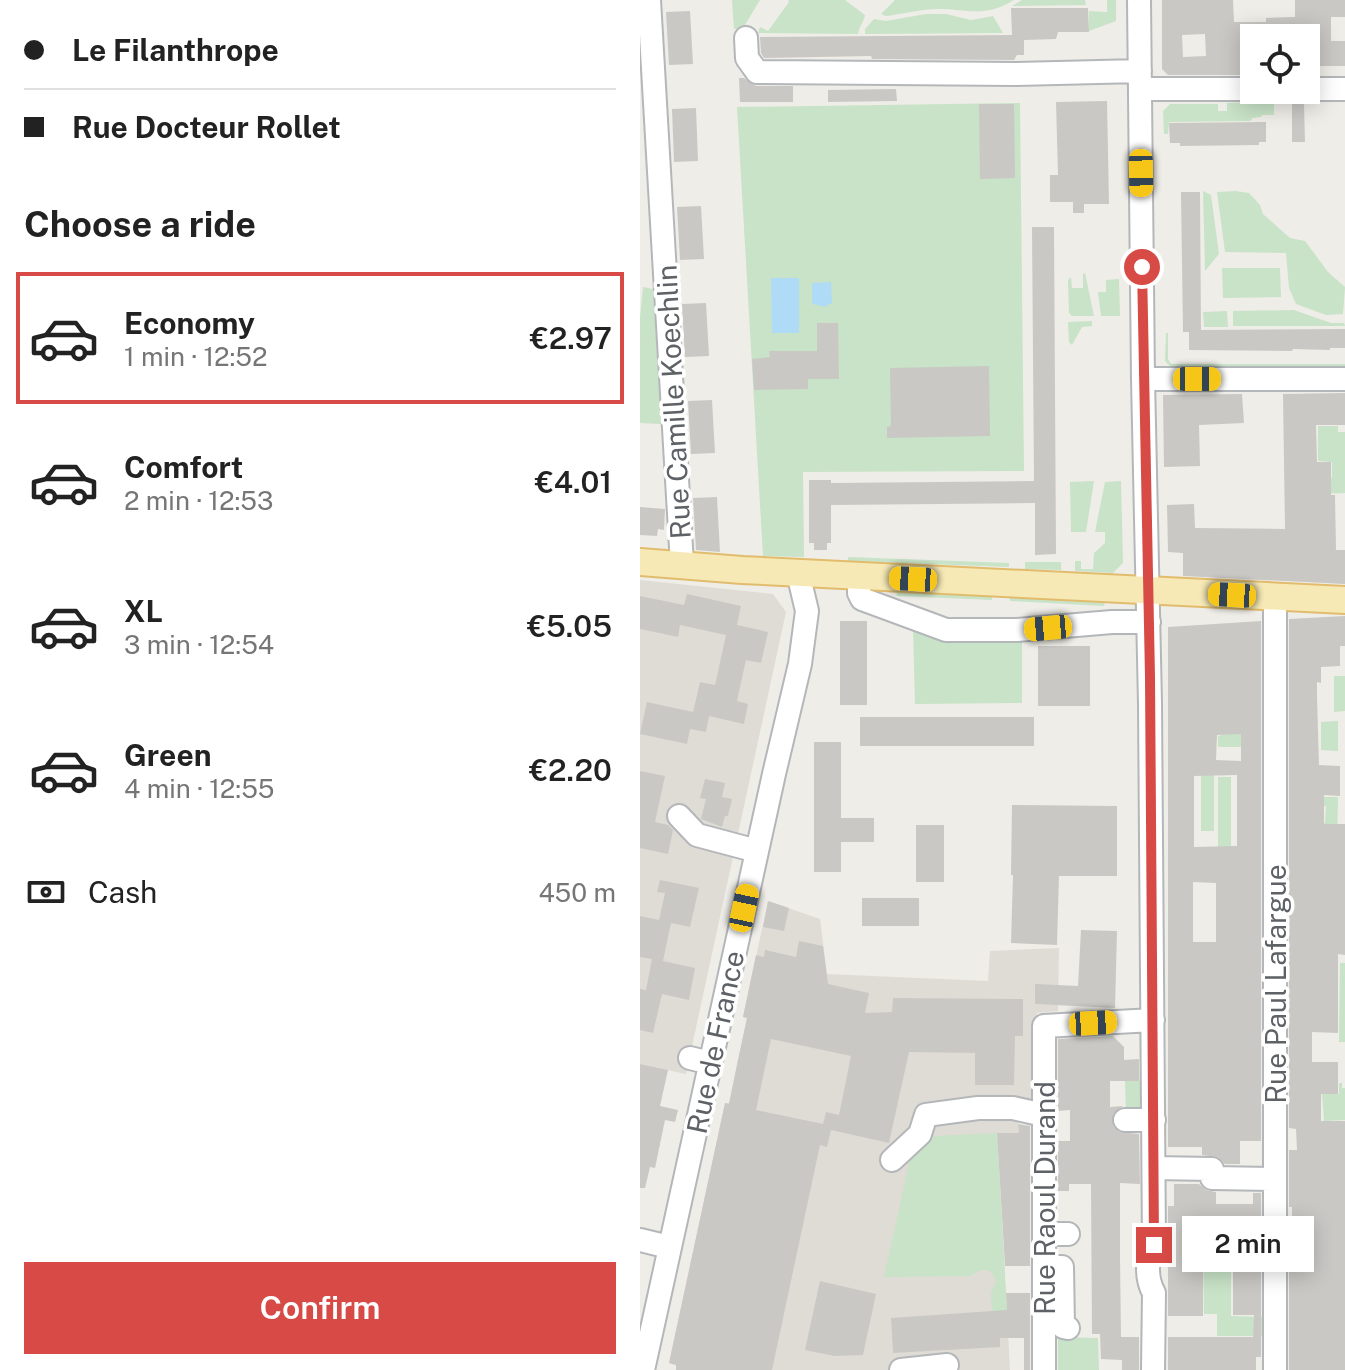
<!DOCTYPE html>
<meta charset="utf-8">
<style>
:root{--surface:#fff;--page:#f2f2f2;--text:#222;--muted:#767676;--line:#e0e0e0;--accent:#d74a45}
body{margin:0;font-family:"Public Sans",sans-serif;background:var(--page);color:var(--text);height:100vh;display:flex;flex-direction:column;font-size:30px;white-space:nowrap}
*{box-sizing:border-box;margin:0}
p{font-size:26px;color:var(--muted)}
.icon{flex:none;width:44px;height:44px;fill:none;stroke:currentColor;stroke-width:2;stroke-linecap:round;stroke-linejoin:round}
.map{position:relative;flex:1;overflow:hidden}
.drawer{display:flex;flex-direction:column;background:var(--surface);width:640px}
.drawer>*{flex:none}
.banner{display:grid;align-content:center;height:176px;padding:0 24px;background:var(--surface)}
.fabs{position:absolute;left:600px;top:24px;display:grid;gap:16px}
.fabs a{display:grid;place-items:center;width:80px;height:80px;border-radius:0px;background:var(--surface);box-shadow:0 4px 20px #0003;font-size:40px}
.end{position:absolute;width:36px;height:36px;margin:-18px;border:10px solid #d74a45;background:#fff;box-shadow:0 0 0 4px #fff}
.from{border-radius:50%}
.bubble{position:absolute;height:56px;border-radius:0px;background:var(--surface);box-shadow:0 4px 20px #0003;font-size:26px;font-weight:600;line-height:56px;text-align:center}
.car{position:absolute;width:24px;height:48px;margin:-24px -12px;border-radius:10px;box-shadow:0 0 6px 2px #0007;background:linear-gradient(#f5c518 24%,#345 0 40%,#f5c518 0 76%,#345 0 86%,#f5c518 0)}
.banner b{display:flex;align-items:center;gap:28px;height:76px;font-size:30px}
.banner b+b{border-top:2px solid var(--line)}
.banner i{width:20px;height:20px;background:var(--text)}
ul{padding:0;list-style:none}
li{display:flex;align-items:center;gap:24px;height:132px;margin:0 16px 12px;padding:0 8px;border:4px solid transparent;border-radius:0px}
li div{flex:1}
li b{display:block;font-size:30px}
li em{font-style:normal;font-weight:600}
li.current{border-color:var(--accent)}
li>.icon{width:72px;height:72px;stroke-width:1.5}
h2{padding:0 24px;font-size:36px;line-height:96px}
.pay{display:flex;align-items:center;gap:20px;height:88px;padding:0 24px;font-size:30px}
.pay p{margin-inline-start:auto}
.primary-button{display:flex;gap:16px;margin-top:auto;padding:16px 24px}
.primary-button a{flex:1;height:92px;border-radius:0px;background:var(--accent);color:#fff;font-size:32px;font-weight:600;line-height:92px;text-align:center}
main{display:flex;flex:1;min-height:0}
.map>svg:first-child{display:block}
.education{fill:#dfdcd5}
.green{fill:#c8e3c7}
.water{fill:#b0dbf6}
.building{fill:#cac8c4;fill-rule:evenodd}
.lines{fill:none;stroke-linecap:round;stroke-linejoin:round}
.minor-casing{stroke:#b4b7ba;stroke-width:26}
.major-casing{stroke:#e2bc6d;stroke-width:30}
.minor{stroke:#fff;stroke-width:22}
.major{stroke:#f6e9b5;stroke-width:26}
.route{stroke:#d74a45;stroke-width:10}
.labels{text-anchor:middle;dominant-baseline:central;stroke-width:7;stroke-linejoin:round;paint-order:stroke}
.street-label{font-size:28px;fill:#5e6266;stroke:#fff}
</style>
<main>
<section class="drawer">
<div class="banner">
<b><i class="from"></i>Le Filanthrope</b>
<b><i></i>Rue Docteur Rollet</b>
</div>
<h2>Choose a ride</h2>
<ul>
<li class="current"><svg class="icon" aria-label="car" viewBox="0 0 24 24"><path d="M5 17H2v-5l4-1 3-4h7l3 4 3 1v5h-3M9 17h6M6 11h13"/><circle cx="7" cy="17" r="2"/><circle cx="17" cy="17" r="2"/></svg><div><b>Economy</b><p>1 min · 12:52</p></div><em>€2.97</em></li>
<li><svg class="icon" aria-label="car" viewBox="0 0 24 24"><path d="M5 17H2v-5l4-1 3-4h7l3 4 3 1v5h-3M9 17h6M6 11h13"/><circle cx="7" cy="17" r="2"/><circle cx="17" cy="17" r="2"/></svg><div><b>Comfort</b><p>2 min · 12:53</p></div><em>€4.01</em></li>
<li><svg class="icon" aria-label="car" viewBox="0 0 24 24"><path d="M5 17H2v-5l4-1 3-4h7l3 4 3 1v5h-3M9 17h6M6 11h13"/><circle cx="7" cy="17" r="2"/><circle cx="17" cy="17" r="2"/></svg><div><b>XL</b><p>3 min · 12:54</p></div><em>€5.05</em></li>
<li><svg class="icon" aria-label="car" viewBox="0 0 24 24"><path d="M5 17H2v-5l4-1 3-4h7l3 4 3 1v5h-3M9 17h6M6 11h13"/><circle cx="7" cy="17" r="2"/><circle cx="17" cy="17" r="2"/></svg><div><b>Green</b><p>4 min · 12:55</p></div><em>€2.20</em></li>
</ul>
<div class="pay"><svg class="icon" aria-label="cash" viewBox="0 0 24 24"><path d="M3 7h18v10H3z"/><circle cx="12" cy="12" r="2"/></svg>Cash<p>450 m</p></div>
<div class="primary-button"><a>Confirm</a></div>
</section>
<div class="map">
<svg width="705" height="1370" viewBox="0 0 705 1370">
<rect width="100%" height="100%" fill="#efede7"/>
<path class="education" d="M0,580L133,594L146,612L46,1074L0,1064Z
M128,901L180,919L187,974L348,981L350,951L419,948L418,1011L397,1013L396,1120H378L379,1133L357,1134L370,1370H36V1365L29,1363L85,1103H89L98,1060L107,1018L103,1017Z"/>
<path class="green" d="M92,0H120L103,28L94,29Z
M148,0H205L225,15C224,22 219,26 218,34L118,33L120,27L128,31L149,2Z
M255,0H374C345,18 328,9 298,9C281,9 263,14 246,16L241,14Z
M382,0H445L446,5L372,6Z
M467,0H476V21L449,31V11L467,12Z
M286,14H306L331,20L353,16L363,33L225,34V29L234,19L246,21Z
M634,102V115H622L621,117L612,118L611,121L529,122L528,134H524L523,111L530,104H578V111H587V103Z
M380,103L384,471L163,472L164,557L123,556L97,107Z
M563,191L571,195L579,254L565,271Z
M596,191L609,193L620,205L623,214L650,238L665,241L688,272L705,287L703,314L686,315L656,304L649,288L646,253L585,252L577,192Z
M582,268H640L641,297L583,298Z
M445,273L454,316H432L429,313L428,280L431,277L432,288H443V274Z
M479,279L480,316H461L458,292H466V280Z
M3,287L13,289L21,424L0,423V318Z
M654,310L691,323H704L705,326H593V311Z
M587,311L588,327H564L563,312Z
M452,321V326L442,327L432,345L429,342L428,322Z
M526,333H528V359L531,364H705V366H530L525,361Z
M678,426H698V432H705V493L679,494V478H692V462L678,461Z
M454,481L446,532H431L430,482Z
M481,481L483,563L473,573L435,571V561H441V569H453L454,553L465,543V532H455L465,482Z
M208,557L369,563V567L208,561Z
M385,562H421V570L385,569Z
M256,589L352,594V600L257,596Z
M370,595L465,600L464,606L370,601Z
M273,629L311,641L382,639V703L275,704Z
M694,676H705V711L694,712Z
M581,719L604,732V747H578V736L582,735Z
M698,721V751L681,750V722Z
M561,767H574V831H561Z
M578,777H591V847H578Z
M680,797H698L697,847L682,824L685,823L686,806H680Z
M700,963H705V1042H699Z
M485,1081H504V1116L486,1117Z
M699,1083H702V1088H705V1120L684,1121L682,1094H699Z
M357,1133L367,1311L352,1312L351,1293L356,1282C353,1269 341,1266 332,1276L244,1277L269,1164L261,1160L295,1136Z
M576,1205H591V1316L625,1317V1336H577V1314H564L563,1228H576Z
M418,1337L458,1338L459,1370H418Z"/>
<path class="water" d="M131,278H159V333H132Z
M191,282L192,304H188L187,307L172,304V283Z"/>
<path class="building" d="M522,0H593L594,22H626V18L655,17V0H705V17H691V41H705V66H666V29H626V33L613,34L614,75H528L522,69ZM565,34L566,56L543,57L542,35Z
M371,8H448L449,32H418L416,39L384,40V55H377L374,60L232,59L231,56L124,58L121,53L120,37L372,35Z
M50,11L53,64L29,65L26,12Z
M99,78H104L116,86H153V102H100Z
M256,89L257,101L188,102V90Z
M467,101L469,204H444V213H433V202H410V175H418L416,102Z
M652,102L664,103L665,142H652Z
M339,104H374L375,178L340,179Z
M56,108L58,161L34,162L32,109Z
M626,122V142H619V145L540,146V143H530L529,123Z
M541,192H560L561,330L705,329V348H690V350L653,349L652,351L549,350V332H543Z
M61,206L64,259L40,260L37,207Z
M392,227H414L416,554L395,555V503L191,505V543H187V550H174V543H169V480H191V483L394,481Z
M66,303L69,356L45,357L42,304Z
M177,323H198L199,379H168V389L114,390L112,359L130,357L129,351H177Z
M349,366L350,436L247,438V427L251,426L250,368Z
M705,393V425H676L677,462H691V495H695L696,550H705V584L543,576V553L528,552L527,505L554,504L555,528L645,529L643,394Z
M602,394L604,423L559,425L560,466L524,467L523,395Z
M72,400L75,453L51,454L48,401Z
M77,497L80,552L56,550L53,498Z
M0,507L25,509L24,530L18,529L17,536L0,535Z
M47,594L101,606L97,625L128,632L121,663L106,660L97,701L108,704L104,724L69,716L66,732L50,729L47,744L0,734L7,702L53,712L60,682L75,685L86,635L40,625L38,637L0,629V596L44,605Z
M705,616V646H700V666L681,667V683L677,682V696L679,765L700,766V796L684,795V824H705V955L698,954V1033L672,1032V1062H698V1094H681V1121H705V1370H649V1240H652V1207H649V1150H657L656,1129L649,1128V619Z
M200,621H227V705H200Z
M621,621V1141H600V1164H585L578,1157L562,1155V1147H528V627ZM601,734V761L576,760L577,735ZM597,775V846L554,847V776ZM553,882L576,883V942H553Z
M398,646H450V706H398Z
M220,717H394V746H220Z
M174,742H201V818H234V842H201V872H174Z
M0,771L25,776L15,822L28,825L33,830L28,854L0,848Z
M65,779L85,783L82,797L92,799L88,816H85L82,827L61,819L66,799L60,798Z
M372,805L477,806V876H419L417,945L371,943L373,875H371Z
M276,825H304V882H276Z
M20,880L59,888L50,927L31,923L23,961L55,968L49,1000L22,994L13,1033L0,1030V989L6,990L12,959L0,957V916L19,920L25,893L17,892Z
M222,898H279V926H222Z
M128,901L149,908L144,931L123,927Z
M441,930L477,931L475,1008L395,1004V984L438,986Z
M159,941L183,946L188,984L229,993L225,1013L252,1012L253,998L383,999V1036H375L374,1085H335V1053L269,1052L249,1143L191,1130L187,1147L180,1145L132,1370H36V1365L29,1363L85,1103L89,1104L98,1060L107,1018L103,1017L116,955L124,957L125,950L156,957ZM131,1039L211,1056L199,1115L186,1112L183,1124L116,1110Z
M473,1036L484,1047V1060L499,1059V1081H470V1107L483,1106L473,1114V1126L479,1132L499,1134L500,1184L480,1183V1257L481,1337H499V1370H482V1360L461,1359L460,1334H452L451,1184H429V1191H418V1141H430V1110L418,1111V1039Z
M0,1064L28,1070L20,1106L38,1110L35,1122L25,1120L15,1168L10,1167L5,1188H0Z
M378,1124L390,1126V1266H365L357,1133H379Z
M534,1184H559L566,1190L576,1192V1204H613V1193H621V1357H616V1370H528V1337H613L614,1315H593V1228H563V1316H528V1206H534Z
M180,1281L236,1294L223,1355L194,1356L165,1350Z
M366,1293H390V1370H384V1338H360V1347L253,1353L251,1318L367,1310Z"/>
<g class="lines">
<g class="minor-casing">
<path id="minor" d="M9,0L42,565
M499,0L503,379L510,704L514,1245C506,1259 506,1279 514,1293L513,1370
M106,38L107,58L117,72L375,74L500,71
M500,89H614
M666,89H705
M503,379H705
M219,576V593L222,599L306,630H377L472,622H509
M635,597V1370
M39,816L57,835L117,851
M50,1058L70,1063
M485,1120H514
M252,1160L280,1134L286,1115L338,1108H373L395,1113
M514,1168L572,1169V1178L635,1179
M404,1234H428
M0,1240L29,1247
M404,1267H422L423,1327L428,1328
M3,1370L134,774L160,664L167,611L158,573
M261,1370L307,1365
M404,1370V1026L513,1020"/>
</g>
<g class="major-casing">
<path id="major" d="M0,562L102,570L705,600"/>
</g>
<use href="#minor" class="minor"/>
<use href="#major" class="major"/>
</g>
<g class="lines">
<path class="route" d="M502,267L510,677L514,1245"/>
</g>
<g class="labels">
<g class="street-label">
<text transform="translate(33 402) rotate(-93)">Rue Camille Koechlin</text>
<text transform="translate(635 984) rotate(-90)">Rue Paul Lafargue</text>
<text transform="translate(75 1042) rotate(-78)">Rue de France</text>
<text transform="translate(404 1198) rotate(-90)">Rue Raoul Durand</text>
</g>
</g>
</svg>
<div class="fabs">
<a><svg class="icon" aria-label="locate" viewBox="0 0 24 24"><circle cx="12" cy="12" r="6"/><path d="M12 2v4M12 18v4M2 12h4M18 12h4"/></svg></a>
</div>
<i class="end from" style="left:502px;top:267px"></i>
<i class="end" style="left:514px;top:1245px"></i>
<div class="bubble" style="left:542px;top:1216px;width:132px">2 min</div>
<i class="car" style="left:501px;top:173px;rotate:179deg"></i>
<i class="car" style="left:557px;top:379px;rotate:90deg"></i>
<i class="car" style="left:273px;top:579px;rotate:273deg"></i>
<i class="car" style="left:592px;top:595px;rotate:273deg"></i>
<i class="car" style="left:408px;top:628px;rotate:265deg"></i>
<i class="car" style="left:104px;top:908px;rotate:12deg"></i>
<i class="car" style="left:453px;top:1023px;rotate:87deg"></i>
</div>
</main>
